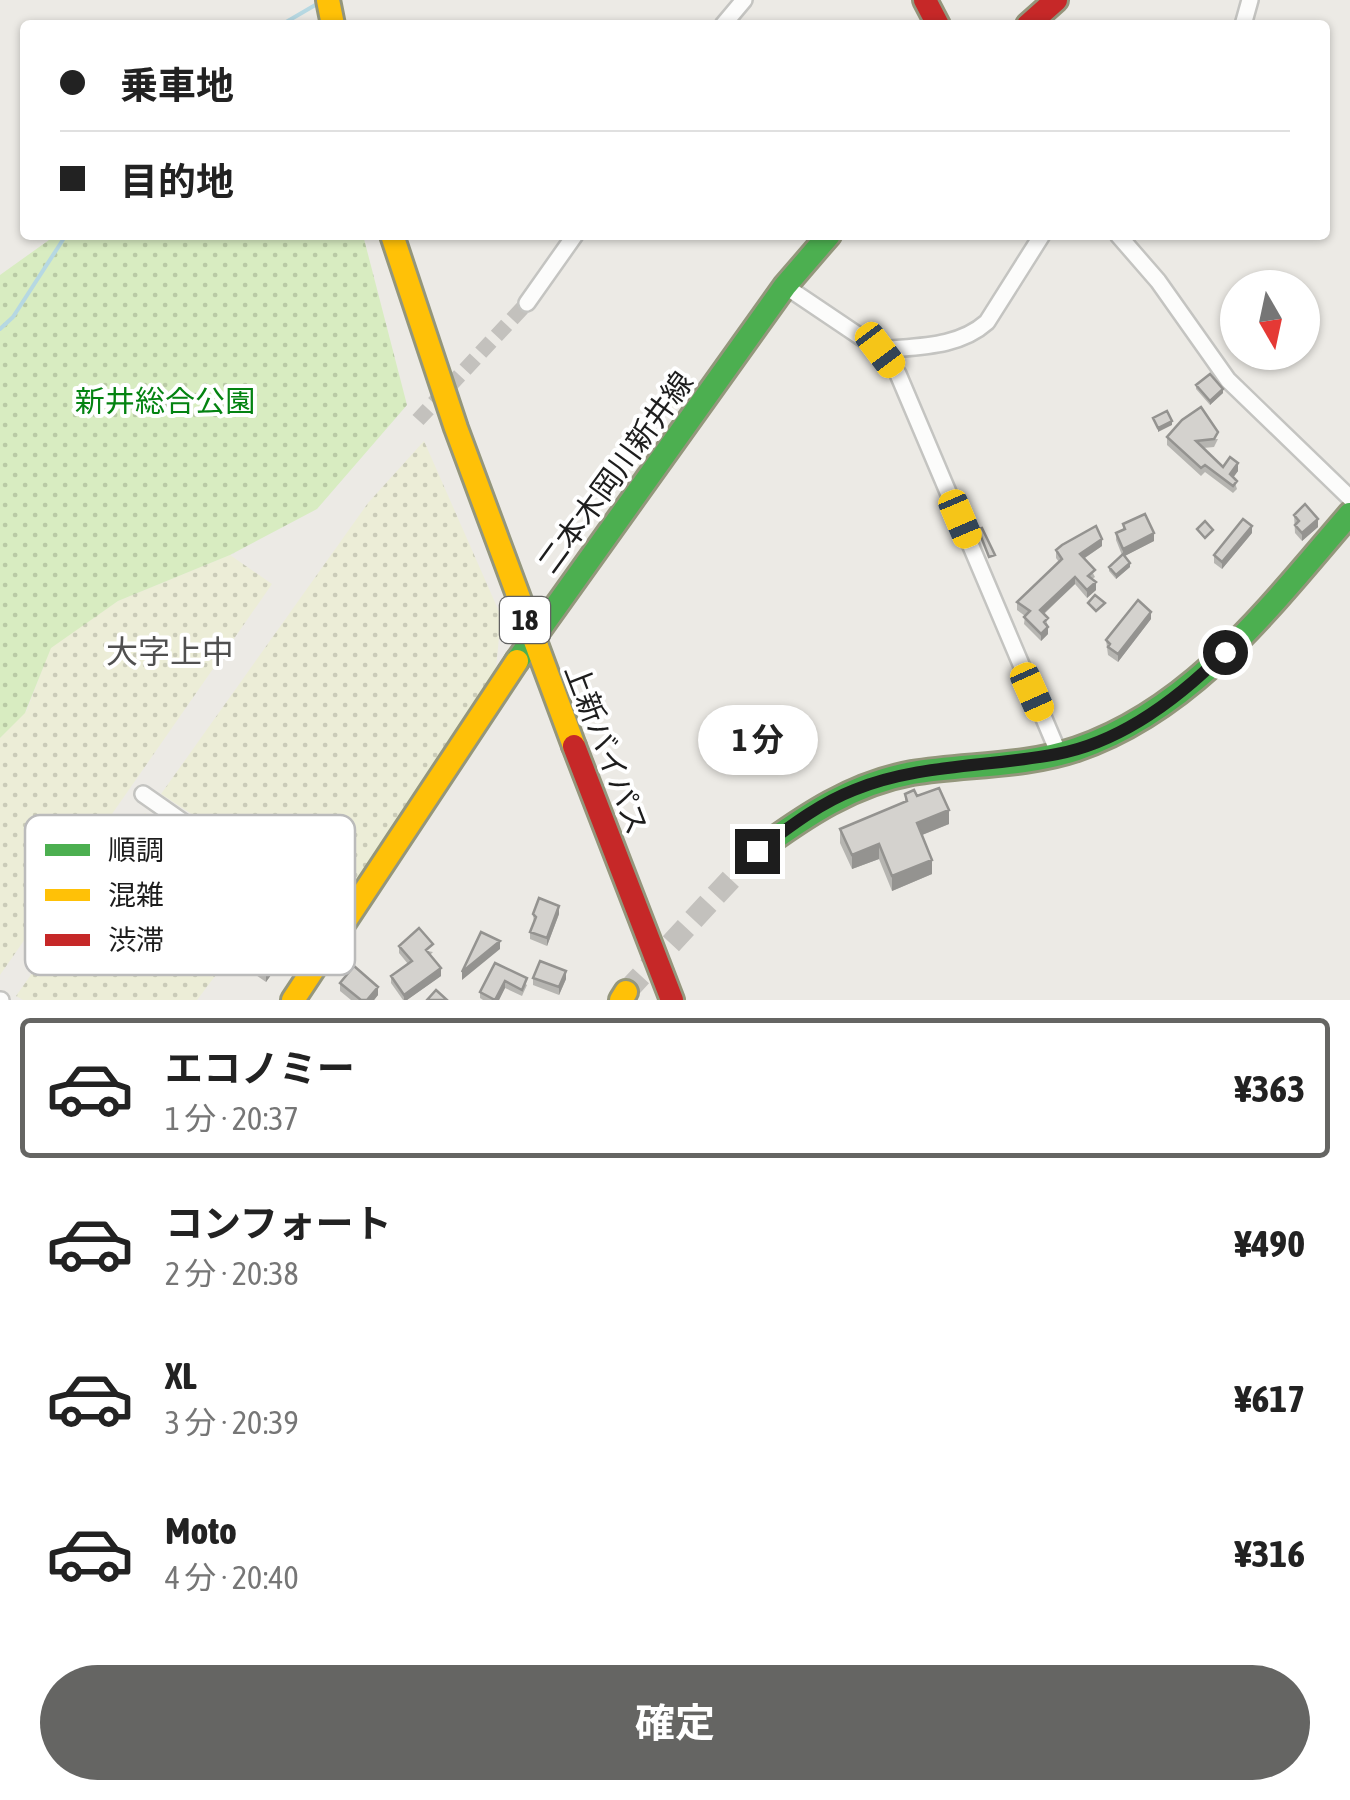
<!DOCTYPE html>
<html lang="ja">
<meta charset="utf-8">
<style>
:root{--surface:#fff;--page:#f2f2f2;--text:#222;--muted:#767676;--line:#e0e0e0;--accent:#656563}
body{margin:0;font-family:"Asap Condensed","Noto Sans JP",sans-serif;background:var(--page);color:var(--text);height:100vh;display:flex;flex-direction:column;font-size:38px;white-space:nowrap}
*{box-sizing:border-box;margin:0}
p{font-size:32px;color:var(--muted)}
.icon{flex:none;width:55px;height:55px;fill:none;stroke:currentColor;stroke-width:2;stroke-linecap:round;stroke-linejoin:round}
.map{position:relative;height:1000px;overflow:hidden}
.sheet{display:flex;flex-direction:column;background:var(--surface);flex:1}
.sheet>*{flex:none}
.guide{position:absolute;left:20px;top:20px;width:1310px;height:220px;border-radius:10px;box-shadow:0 2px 8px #0004;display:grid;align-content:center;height:220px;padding:0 40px;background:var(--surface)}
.needle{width:65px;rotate:171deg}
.tools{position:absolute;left:1220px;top:270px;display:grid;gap:20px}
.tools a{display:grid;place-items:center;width:100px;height:100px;border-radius:50%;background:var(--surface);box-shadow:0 2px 8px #0004;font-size:50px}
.end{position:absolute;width:45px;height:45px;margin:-22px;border:12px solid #1d1d1d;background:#fff;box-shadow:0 0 0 5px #fff}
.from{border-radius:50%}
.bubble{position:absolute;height:70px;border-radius:35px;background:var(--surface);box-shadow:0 2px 8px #0004;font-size:32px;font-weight:700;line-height:70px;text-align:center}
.car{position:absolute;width:30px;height:60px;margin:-30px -15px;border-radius:12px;box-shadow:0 0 8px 2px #0007;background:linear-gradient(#f5c518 24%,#345 0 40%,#f5c518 0 76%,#345 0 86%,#f5c518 0)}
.guide b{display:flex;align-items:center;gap:35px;height:95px;font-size:38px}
.guide b+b{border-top:2px solid var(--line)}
.guide i{width:25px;height:25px;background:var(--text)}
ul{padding:18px 0 0;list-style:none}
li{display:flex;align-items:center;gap:30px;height:140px;margin:0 20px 15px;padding:0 20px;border:5px solid transparent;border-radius:10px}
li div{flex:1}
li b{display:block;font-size:38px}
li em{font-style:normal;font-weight:700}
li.selected{border-color:var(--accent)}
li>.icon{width:90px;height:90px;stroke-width:1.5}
.primary-button{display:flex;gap:20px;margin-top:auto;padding:20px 40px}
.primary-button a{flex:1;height:115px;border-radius:60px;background:var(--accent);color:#fff;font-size:40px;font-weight:700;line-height:115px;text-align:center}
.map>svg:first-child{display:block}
.farmland{fill:url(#farmland-dots)}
.grass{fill:url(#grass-dots)}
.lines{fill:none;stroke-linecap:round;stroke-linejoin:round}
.stream{stroke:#b6d8e2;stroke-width:4}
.street-tunnel{stroke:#c3c1bd;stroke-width:15;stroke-dasharray:15 8;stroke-linecap:butt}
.secondary-tunnel{stroke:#c3c1bd;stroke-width:22;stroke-dasharray:22 11;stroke-linecap:butt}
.street-casing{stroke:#c4c4c1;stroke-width:20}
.fast-casing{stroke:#94967c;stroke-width:28}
.slow-casing{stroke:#94967c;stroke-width:28}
.jam-casing{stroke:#94967c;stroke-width:28}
.street{stroke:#fcfcfb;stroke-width:15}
.fast{stroke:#4caf50;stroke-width:22}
.slow{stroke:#ffc107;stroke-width:22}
.jam{stroke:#c62828;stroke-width:22}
.wall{fill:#b6b5b1}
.shaded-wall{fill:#949390}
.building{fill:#d4d2ce;stroke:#949390;stroke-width:2.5}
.route{stroke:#1d1d1d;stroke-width:12}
.labels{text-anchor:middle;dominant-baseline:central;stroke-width:8;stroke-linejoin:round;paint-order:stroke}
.shield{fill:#fff;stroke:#616161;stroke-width:2.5}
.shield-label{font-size:28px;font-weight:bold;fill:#1d1d1d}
.park-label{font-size:30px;fill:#048311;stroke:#fff}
.street-label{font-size:30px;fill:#1d1d1d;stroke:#fff}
.neighbourhood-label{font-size:32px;fill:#505050;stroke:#fff}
.key{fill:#fff;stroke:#bbb;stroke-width:2.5}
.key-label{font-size:28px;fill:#1d1d1d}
</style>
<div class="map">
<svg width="1350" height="1000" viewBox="0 0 1350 1000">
<defs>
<pattern id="farmland-dots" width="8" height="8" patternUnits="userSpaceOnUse" patternTransform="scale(2.5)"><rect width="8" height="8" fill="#ecedd7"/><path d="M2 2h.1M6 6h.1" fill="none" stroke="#cacbb8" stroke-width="1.8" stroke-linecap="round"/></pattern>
<pattern id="grass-dots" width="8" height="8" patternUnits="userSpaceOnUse" patternTransform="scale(2.5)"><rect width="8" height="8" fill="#d8ecc1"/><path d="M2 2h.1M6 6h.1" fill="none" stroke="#b9caa5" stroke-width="1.8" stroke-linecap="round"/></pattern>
</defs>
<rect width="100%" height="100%" fill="#eceae5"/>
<path class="farmland" d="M424,441L501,616L496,669L339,911L161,794L368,503Z
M230,555L272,584L0,975V738L27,710L51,646L118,601Z
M145,813L272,901L197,1000H23L16,996Z"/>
<path class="grass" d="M56,235H363L407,405L317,509L230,555L118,601L51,648L25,713L0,738V275Z"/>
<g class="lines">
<path class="stream" d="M281,25L317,4
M0,329L13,317L66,235"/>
<path class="street-tunnel" d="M418,420L527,303"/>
<path class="secondary-tunnel" d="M626,992L757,851"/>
<g class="street-casing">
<path id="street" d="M723,25L744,0
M1243,25L1250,0
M1118,235L1158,281L1228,380L1350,498
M785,286L880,350L898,374L1059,754
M527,303L575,235
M880,350C917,346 958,348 987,322L1042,235
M143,794L340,932
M0,1000H1"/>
</g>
<g class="fast-casing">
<path id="fast" d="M517,661L785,286L829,235
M757,851C805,816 852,784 912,773C966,764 1024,767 1077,749C1194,709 1272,604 1350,514"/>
</g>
<g class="slow-casing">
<path id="slow" d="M328,0L333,25
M392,235L456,428L574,746
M293,1000L517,661
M621,1000L626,992"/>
</g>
<g class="jam-casing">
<path id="jam" d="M925,0L938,25
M1028,25L1056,0
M574,746L672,1000"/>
</g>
<use href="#street" class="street"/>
<use href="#fast" class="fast"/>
<use href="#slow" class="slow"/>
<use href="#jam" class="jam"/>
</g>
<path class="wall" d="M1196,385L1223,393L1210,405L1196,389Z
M1167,437L1218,439L1214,447L1203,448L1223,467L1238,471L1233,477L1237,489L1233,493L1205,472L1201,476L1167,445Z
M1294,515L1318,527L1302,541L1295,533Z
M1123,524L1154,541L1124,556L1130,567L1116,579L1109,571V567L1122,555L1116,540V533L1123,529Z
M1252,533L1222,569L1214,563V555Z
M1102,546L1085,558L1095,577L1092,579L1096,590L1087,598L1075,584L1044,614L1048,626V634L1041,641L1024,624L1025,616L1017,610V602L1059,562L1056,558V550Z
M1151,619L1118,662L1108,655L1106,640Z
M905,794L917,796L949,824L922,835L932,874L892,891L879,859L852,869L840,843V829L905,802Z
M533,914H559L547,946L530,939V932L534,923Z
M289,916L318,931L307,945V951L299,964L282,952V944L294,928L289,924Z
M399,946L433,952L430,955L441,976L407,1000H403L391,983V976L408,964L399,953Z
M238,951L281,961L266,982L238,963Z
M495,963L527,985L522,996L505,988L499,1000H483L480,998V992Z
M533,978L566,979L559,995L533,985Z
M340,983L378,995L374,1000H351L340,991Z"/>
<path class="shaded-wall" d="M1223,389V393L1210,405V401Z
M1172,421V425L1158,432V428Z
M1238,463V471L1230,482V474Z
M1318,519V527L1302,541V533Z
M1252,526V533L1222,569V562Z
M1154,533V541L1123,557V549Z
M1102,539V546L1080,561V554Z
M1130,563V567L1116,579V575Z
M1075,577V584L1040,617V610Z
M1096,582V590L1087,598V590Z
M1151,612V619L1118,662V654Z
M1048,627V634L1041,641V634Z
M949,810V824L917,837V823Z
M879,844V859L852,869V855Z
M932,860V874L892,891V876Z
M559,906V914L547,946V938Z
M318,923V931L307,945V951L299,964V957L304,941Z
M500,941V949L462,980V972Z
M281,949V961L266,982V971Z
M441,968V976L407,1000H404V995Z
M566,971V979L559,995V987Z
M505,981V988L499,1000H495Z
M378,987V995L374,1000H367Z"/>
<path class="building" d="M1210,374L1223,389L1210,401L1196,385Z
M1201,407L1218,432L1214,439L1196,441L1223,467L1230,457L1238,463L1230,474L1237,481L1233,486L1205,465L1201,468L1167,437L1182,420Z
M1167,411L1172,421L1158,428L1153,418Z
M1305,504L1318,519L1302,533L1295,525L1299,521L1294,515Z
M1145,514L1154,533L1123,549L1116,533L1125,529L1123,524Z
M1243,519L1252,526L1222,562L1214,555Z
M1205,521L1213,530L1205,538L1197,529Z
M1096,526L1102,539L1080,554L1095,570L1088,576L1096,582L1087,590L1075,577L1040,610L1048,618L1044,622L1048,627L1041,634L1024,617L1030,611L1017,602L1062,559L1056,550L1062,545Z
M982,528L995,555L989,557L978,529Z
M1123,554L1130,563L1116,575L1109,567Z
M1095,595L1105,603L1096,611L1088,603Z
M1138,600L1151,612L1118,654L1108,647L1110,644L1106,640Z
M939,788L949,810L917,823L932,860L892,876L879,844L852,855L840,829L907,801L905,794L914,790L917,796Z
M539,898L559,906L547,938L530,932L536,917L533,914Z
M419,928L433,944L426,950L441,968L404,995L391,976L412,961L399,946Z
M481,932L500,941L462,972Z
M540,961L566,971L559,987L533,978Z
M495,963L527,978L522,990L505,981L495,1000L480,992Z
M354,966L378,987L367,1000H361L340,983Z
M436,990L447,1000H427Z"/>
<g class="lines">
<path class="route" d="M757,851C788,828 818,804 854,790C917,764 990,767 1057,754C1122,742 1179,698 1225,652"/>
</g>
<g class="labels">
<rect class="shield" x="500" y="597" width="50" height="46" rx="8"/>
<g class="shield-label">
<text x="525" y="620">18</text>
</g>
<g class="park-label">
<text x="165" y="401">新井総合公園</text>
</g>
<g class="street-label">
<text transform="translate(615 472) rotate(-54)">二本木岡川新井線</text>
<text transform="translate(607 749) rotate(69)">上新バイパス</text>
</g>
<g class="neighbourhood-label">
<text x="170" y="651">大字上中</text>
</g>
</g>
<rect x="25" y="815" width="330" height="160" rx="15" class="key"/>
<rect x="45" y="844" width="45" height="12" fill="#4caf50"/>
<rect x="45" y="889" width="45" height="12" fill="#ffc107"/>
<rect x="45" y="934" width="45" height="12" fill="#c62828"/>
<g class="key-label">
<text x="108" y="860">順調</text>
<text x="108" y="905">混雑</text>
<text x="108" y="950">渋滞</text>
</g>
</svg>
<div class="tools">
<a><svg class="needle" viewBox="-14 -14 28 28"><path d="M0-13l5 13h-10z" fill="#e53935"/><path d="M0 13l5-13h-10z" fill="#767676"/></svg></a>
</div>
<i class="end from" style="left:1225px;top:652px"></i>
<i class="end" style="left:757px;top:851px"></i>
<div class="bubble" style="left:698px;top:705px;width:120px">1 分</div>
<i class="car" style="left:880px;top:350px;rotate:143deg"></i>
<i class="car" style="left:960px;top:519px;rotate:157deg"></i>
<i class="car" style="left:1032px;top:692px;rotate:156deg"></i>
<div class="guide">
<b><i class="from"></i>乗車地</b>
<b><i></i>目的地</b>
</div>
</div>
<section class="sheet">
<ul>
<li class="selected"><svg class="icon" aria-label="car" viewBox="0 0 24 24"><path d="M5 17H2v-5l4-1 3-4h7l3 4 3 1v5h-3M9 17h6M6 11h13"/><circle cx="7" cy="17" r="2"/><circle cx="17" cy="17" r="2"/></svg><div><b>エコノミー</b><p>1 分 · 20:37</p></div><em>¥363</em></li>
<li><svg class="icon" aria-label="car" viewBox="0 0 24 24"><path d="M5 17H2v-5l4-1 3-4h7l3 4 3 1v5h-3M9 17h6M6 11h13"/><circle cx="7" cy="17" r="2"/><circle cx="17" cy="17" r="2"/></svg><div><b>コンフォート</b><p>2 分 · 20:38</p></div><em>¥490</em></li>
<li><svg class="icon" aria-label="car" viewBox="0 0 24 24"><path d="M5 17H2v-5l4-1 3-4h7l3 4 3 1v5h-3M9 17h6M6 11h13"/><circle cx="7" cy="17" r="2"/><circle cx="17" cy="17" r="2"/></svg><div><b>XL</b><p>3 分 · 20:39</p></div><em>¥617</em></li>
<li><svg class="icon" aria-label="car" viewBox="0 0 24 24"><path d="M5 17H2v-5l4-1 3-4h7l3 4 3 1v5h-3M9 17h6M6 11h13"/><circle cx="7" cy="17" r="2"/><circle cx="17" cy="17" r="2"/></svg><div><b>Moto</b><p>4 分 · 20:40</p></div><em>¥316</em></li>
</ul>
<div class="primary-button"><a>確定</a></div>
</section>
